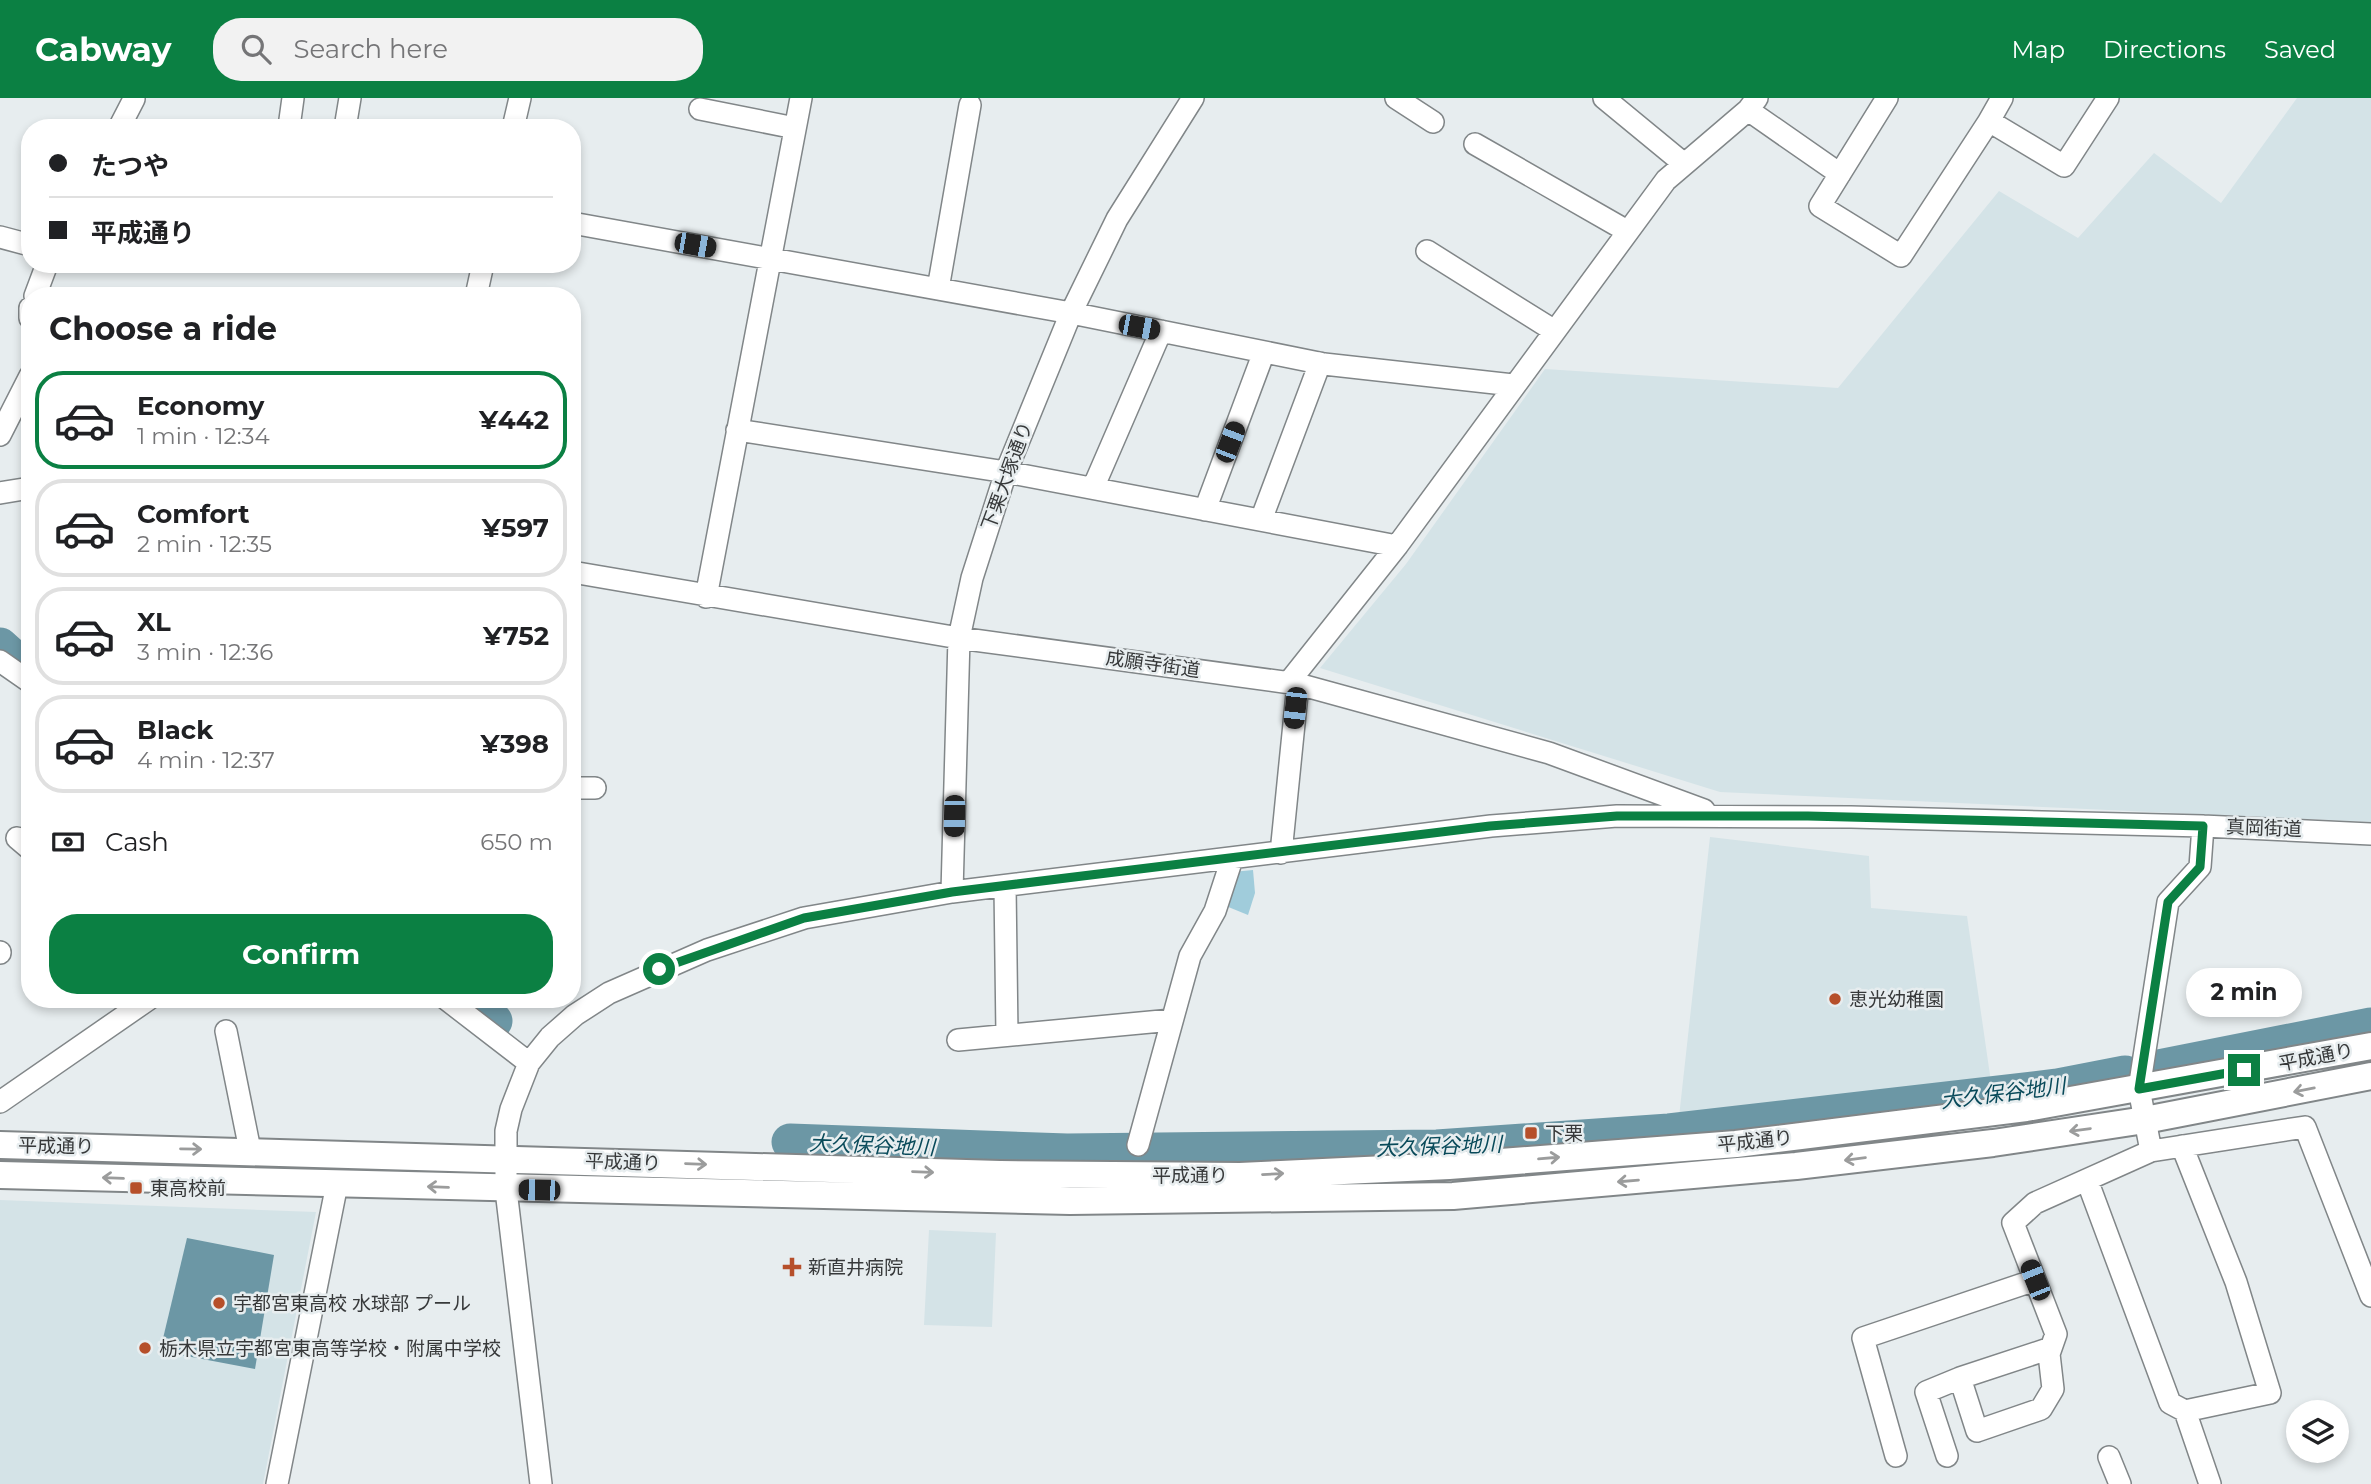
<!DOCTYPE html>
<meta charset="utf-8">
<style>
:root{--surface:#fff;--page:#f2f2f2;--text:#202124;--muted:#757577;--line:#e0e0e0;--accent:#0b8043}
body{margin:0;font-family:Montserrat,"Noto Sans JP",sans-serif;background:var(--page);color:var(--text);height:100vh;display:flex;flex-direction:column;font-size:26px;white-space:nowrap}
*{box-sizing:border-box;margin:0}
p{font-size:23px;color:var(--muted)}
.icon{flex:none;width:38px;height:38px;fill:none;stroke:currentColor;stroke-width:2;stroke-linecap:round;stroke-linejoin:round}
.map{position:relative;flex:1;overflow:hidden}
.drawer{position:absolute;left:21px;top:189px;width:560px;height:721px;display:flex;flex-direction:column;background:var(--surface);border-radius:28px;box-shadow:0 4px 10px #0003}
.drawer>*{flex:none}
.hud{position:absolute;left:21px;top:21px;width:560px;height:154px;border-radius:28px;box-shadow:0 4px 10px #0003;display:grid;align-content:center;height:154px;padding:0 28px;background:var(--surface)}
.buttons{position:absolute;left:2286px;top:1302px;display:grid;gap:14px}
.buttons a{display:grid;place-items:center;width:63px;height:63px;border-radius:50%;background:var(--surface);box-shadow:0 4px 10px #0003;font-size:35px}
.end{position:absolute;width:32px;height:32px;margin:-16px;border:9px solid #0b8043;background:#fff;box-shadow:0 0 0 4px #fff}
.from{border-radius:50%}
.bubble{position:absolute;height:49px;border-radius:24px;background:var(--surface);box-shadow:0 4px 10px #0003;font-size:23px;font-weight:700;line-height:49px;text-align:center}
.car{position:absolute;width:21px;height:42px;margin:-21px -10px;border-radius:9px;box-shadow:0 0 5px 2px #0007;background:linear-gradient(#222 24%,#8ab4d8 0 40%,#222 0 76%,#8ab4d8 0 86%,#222 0)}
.hud b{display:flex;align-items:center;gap:24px;height:66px;font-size:26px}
.hud b+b{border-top:2px solid var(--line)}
.hud i{width:18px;height:18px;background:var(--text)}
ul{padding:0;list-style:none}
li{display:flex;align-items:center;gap:21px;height:98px;margin:0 14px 10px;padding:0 14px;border:4px solid var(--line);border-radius:28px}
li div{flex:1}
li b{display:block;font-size:26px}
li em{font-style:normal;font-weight:700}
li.active{border-color:var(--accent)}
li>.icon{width:63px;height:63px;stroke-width:1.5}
h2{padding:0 28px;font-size:32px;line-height:84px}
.pay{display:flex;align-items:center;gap:18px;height:77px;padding:0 28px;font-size:26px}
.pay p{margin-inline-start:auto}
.cta{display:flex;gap:14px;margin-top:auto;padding:14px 28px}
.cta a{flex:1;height:80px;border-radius:28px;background:var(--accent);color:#fff;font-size:28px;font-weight:700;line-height:80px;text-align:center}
header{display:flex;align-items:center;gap:42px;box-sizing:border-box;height:98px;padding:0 35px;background:var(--accent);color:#fff}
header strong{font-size:33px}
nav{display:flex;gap:38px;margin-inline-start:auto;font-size:24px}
.search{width:490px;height:63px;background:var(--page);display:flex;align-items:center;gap:18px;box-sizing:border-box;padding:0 24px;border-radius:28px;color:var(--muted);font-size:26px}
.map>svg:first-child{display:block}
.built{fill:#d4e3e7}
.green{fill:#a0ccdb}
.water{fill:#6c97a5}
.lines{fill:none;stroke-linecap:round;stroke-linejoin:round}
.river{stroke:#6c97a5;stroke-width:37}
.minor-casing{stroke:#818688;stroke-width:24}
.major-casing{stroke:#818688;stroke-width:30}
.minor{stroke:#fff;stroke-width:21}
.major{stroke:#fff;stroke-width:26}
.oneway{stroke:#9b9c9c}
.route{stroke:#0b8043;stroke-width:9}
.poi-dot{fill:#b64f2a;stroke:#e7edef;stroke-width:2.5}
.labels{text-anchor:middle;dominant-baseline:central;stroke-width:5;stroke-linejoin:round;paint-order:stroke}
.street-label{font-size:19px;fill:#37393a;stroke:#e7edef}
.poi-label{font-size:19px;fill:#37393a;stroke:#e7edef;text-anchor:start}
.water-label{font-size:21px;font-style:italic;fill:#094a5a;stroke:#e7edef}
</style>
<header>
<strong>Cabway</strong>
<div class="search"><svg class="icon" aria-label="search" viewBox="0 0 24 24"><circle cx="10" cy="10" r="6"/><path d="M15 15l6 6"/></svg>Search here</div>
<nav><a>Map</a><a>Directions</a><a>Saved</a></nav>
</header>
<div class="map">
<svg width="2371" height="1386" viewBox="0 0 2371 1386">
<rect width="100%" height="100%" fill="#e7edef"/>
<path class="built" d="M2297,0H2371V724L1720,694L1320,570L1406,466L1545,271L1838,290L1999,93L2078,140L2154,55L2221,105Z
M1710,739L1869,758L1871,810L1967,818L1991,984L1679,1019Z
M0,1102L316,1114L263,1386H0Z
M929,1132L996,1135L992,1229L924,1227Z"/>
<path class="green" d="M1253,772L1255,795L1248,817L1221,806L1232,774Z"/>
<path class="water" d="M187,1140L274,1157L255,1271L160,1253Z"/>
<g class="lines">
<path class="river" d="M0,548L30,575
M466,901L494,923
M2159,970L2371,928
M790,1044L1067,1054L1437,1050L1669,1034L2058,989L2125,976"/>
<g class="minor-casing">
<path id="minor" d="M1396,0L1433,24
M1604,0L1683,65
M1887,0L1820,108L1901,158L1989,23L2064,68L2108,0
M700,11L795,30
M1748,12L1840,76
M1989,23L2002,0
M289,29L293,0
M119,30L134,1
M345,30L350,0
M513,30L520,0
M1475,46L1627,133
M572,125L1071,215L1324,266L1513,287
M0,139L30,147
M1427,153L1553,232
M938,191L970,7
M35,198L47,166
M476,198L483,166
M30,210V220
M737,332L1006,374L1397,448
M0,337L30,278
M1093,390L1161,233
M0,395L30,390
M1205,412L1264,254
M1261,422L1320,265
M572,474L959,540L1298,586L1549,655L1704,712
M706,499L801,0
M0,563L30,584
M1289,584L1397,448L1666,82L1748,12L1757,0
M572,690H595
M17,740L30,751
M1281,755L1298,586
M1005,788L1007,937
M952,794L959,540L972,480L1006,374L1071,215L1117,121L1193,0
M0,855V854
M446,901L529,965
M226,933L250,1052
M958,942L1172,922
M0,1004L149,901
M1138,1047L1190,858L1215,813L1232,761
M2182,1048L2236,1184L2270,1295L2185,1313L2210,1386
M2151,1053L2139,991L2168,804L2200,769L2203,728
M2087,1082L2170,1305L2185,1313
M2051,1250L1960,1280L1977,1333L2041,1311L2053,1291L2049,1256L2056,1236L2013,1125L2035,1105L2151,1053L2305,1029L2371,1198
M1896,1358L1863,1240L2035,1182
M1947,1358L1926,1294L1960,1280
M2109,1359L2120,1386
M277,1386L337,1086
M541,1386L506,1092V1033L511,1011L529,965L550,939L575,917L609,895L707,852L804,820L952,794L1491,728L1617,718L1851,719L2203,728L2371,736"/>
</g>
<g class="major-casing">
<path id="major" d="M0,1047L1000,1076L1240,1078L1449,1068L1736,1046L2026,1010L2371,948
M0,1077L1070,1103L1453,1098L1796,1068L1993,1045L2145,1022L2371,978"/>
</g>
<use href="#minor" class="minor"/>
<use href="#major" class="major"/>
</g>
<defs><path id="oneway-shaft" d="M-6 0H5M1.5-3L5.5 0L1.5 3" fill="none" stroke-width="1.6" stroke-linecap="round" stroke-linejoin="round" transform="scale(1.75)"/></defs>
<g class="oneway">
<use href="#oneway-shaft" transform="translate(2304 992) rotate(169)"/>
<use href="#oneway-shaft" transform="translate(2080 1032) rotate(172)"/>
<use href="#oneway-shaft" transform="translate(191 1051) rotate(1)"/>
<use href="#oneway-shaft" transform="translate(1549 1060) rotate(-5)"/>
<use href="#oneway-shaft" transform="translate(1855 1061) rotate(173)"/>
<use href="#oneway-shaft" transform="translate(696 1066) rotate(2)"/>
<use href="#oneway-shaft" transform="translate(923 1074) rotate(2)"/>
<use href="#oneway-shaft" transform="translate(1273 1076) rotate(-3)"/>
<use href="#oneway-shaft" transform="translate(113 1080) rotate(-178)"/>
<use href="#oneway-shaft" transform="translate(1628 1083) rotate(175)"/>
<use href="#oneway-shaft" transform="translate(438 1089) rotate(-178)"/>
</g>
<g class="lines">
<path class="route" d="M659,871L804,820L952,794L1490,728L1617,718H1808L2203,728L2200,769L2168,804L2139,991L2244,972"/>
</g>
<g class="poi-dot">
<circle cx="1835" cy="901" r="7"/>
<rect x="1524" y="1028" width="14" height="14" rx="3.5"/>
<rect x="129" y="1083" width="14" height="14" rx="3.5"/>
<path d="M788.5 1158.5h7v7h7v7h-7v7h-7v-7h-7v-7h7z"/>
<circle cx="219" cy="1205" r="7"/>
<circle cx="145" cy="1250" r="7"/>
</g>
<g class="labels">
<g class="street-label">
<text transform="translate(1007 378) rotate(-70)">下栗大塚通り</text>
<text transform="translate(1153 566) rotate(8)">成願寺街道</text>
<text transform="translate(2264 730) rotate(2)">真岡街道</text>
<text transform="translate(2316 959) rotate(-11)">平成通り</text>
<text transform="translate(1755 1043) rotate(-6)">平成通り</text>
<text transform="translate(56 1048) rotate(1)">平成通り</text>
<text transform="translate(623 1064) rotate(2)">平成通り</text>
<text x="1190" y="1077">平成通り</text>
</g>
<g class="poi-label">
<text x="1849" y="901">恵光幼稚園</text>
<text x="1545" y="1035">下栗</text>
<text x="150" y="1090">東高校前</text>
<text x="808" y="1169">新直井病院</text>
<text x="233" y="1205">宇都宮東高校 水球部 プール</text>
<text x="159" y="1250">栃木県立宇都宮東高等学校・附属中学校</text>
</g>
<g class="water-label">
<text transform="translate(2003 995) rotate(-7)">大久保谷地川</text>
<text transform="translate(872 1047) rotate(2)">大久保谷地川</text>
<text transform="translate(1439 1048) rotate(-2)">大久保谷地川</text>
</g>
</g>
</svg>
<div class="buttons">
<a><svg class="icon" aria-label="layers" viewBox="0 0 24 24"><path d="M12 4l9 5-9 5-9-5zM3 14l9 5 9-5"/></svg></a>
</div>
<i class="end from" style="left:659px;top:871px"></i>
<i class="end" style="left:2244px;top:972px"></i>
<div class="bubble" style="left:2186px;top:870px;width:116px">2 min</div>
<i class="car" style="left:695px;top:147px;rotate:100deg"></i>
<i class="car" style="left:1139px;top:229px;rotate:101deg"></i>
<i class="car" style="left:1230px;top:344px;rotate:21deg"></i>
<i class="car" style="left:1295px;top:610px;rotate:186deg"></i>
<i class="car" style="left:954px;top:718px;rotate:181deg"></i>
<i class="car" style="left:539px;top:1092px;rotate:271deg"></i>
<i class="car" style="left:2035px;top:1182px;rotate:338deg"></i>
<div class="hud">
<b><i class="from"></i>たつや</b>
<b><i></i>平成通り</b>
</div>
<section class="drawer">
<h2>Choose a ride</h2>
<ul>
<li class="active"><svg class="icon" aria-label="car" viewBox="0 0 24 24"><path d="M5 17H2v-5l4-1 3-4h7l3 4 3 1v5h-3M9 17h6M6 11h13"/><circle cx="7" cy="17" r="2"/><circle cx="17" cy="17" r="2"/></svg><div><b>Economy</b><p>1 min · 12:34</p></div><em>¥442</em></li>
<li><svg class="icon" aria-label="car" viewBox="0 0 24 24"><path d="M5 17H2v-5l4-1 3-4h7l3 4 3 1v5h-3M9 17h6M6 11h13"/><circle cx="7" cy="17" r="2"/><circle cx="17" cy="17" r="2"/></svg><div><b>Comfort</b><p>2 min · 12:35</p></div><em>¥597</em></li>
<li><svg class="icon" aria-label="car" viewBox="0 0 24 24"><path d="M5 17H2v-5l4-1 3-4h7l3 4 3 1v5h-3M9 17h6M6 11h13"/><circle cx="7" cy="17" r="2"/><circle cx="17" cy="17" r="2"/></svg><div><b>XL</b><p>3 min · 12:36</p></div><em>¥752</em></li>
<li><svg class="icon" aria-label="car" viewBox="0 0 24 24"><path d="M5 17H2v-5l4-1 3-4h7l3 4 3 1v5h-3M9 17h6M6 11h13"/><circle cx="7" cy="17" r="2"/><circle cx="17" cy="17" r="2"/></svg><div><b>Black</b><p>4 min · 12:37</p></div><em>¥398</em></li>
</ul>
<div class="pay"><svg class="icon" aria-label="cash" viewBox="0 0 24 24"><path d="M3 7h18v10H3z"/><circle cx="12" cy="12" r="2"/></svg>Cash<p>650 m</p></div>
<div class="cta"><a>Confirm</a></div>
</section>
</div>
